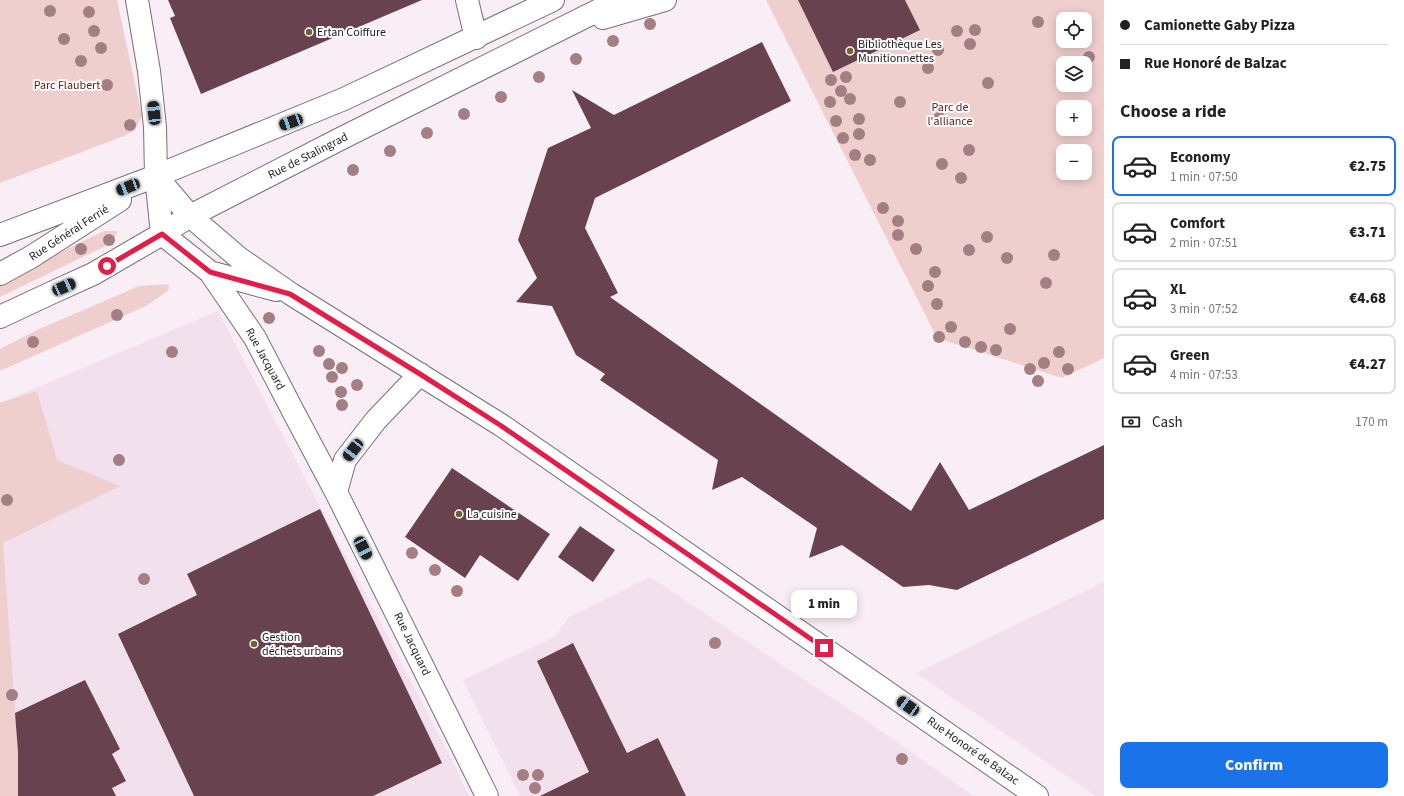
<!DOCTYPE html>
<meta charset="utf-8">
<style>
:root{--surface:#fff;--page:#f2f2f2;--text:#222;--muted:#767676;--line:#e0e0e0;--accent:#1a73e8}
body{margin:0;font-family:"Source Sans 3",sans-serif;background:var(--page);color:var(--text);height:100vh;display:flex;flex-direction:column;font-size:15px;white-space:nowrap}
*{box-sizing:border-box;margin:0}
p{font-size:13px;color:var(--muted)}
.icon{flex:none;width:22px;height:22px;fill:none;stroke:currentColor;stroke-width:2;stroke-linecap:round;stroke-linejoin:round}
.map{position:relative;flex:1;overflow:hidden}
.details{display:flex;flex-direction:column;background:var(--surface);width:300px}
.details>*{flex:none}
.hud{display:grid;align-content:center;height:88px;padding:0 16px;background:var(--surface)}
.buttons{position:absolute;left:1056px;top:12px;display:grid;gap:8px}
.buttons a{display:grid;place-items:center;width:36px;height:36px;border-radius:8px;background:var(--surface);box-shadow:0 2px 10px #0003;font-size:20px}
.end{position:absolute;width:18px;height:18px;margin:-9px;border:5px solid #e11d48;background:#fff;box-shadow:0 0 0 2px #fff}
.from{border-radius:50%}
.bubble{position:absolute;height:28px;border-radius:8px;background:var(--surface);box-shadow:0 2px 10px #0003;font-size:13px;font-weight:800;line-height:28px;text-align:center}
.car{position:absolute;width:12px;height:24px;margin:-12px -6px;border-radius:5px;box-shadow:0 0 3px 1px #0007;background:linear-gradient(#222 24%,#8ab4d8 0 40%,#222 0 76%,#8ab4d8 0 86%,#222 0)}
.hud b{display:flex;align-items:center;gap:14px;height:38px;font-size:15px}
.hud b+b{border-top:1px solid var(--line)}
.hud i{width:10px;height:10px;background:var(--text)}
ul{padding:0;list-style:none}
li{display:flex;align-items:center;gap:12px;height:60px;margin:0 8px 6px;padding:0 8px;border:2px solid var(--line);border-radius:8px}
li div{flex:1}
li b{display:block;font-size:15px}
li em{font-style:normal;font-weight:800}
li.current{border-color:var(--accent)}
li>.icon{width:36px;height:36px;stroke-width:1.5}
h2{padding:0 16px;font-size:18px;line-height:48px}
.pay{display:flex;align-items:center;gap:10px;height:44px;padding:0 16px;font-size:15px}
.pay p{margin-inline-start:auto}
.cta{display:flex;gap:8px;margin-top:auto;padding:8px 16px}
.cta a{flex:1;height:46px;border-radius:8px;background:var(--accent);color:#fff;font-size:16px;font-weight:800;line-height:46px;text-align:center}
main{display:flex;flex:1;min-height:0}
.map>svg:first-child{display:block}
.built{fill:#f3e0ed}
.green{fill:#eecfcd;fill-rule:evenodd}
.building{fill:#68434f}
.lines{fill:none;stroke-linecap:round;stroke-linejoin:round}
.minor-casing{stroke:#796f76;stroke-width:24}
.minor{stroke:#fff;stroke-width:22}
.tree{fill:#a37e83}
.route{stroke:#e11d48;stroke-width:5}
.poi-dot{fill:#72612f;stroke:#fefefe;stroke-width:1.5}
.labels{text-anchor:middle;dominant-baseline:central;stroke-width:4;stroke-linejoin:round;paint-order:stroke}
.poi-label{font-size:12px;fill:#211d20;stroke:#fefefe;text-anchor:start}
.park-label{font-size:12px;fill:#5d2425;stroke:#fefefe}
.street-label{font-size:12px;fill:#211d20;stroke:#fefefe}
</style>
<main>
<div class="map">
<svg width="1104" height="796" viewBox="0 0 1104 796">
<rect width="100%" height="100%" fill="#f9edf6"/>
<path class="built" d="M218,311L451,758L469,796H7L0,403Z
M650,577L874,726L974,796H520L463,680L554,637L569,617Z
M1104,582V796H1096L916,673Z"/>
<path class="green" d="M0,0H117L142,116L135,130L124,136L0,183Z
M766,0H1104V358L1062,378L937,338ZM1063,19H1085V41H1063ZM1063,63H1085V85H1063ZM1063,107H1085V129H1063ZM1063,151H1085V173H1063Z
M104,231H118L112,243L0,297V282Z
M169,284L168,291L146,306L0,371V349L37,330L139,286Z
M37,391L57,460L120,486L3,543L18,752V796H0V403Z"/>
<path class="building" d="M168,0H422L201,94L170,18L175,16Z
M798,0H905L920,30L833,72Z
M762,42L791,101L595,198L585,228L618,293L610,297L911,511L940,462L969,510L1104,445V519L957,590L929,585L903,587L842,545L809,558L817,528L742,477L712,490L718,460L600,380L605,374L576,355L552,306L516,302L537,278L518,240L548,148L591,128L572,90L614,115Z
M452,468L550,534L518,581L480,555L465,578L405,537Z
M320,509L442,763L373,796H194L118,634L197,595L187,574Z
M580,526L615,550L593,582L558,557Z
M573,643L627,753L658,738L686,796H540L589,772L537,661Z
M85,680L120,749L112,754L126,781L112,788L116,796H18V752L15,713Z"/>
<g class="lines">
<g class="minor-casing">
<path id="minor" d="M137,0L149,71L155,127L156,176L162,234L210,272L276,290
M467,0L476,38
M603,18L665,0
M156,176L190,216L239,258L291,294L501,425L1037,796
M0,235L156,176L344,99L553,0
M210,272L255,338L294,413L336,492L487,796
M0,274L31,257L120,200
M0,317L49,294L93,274L162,234L190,216L344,137L619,0
M336,492L345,460L376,420L420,374"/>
</g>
<use href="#minor" class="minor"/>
</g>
<g class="tree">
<circle cx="50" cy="11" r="6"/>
<circle cx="89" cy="12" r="6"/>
<circle cx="1038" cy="22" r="6"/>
<circle cx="650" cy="24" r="6"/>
<circle cx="975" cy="30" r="6"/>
<circle cx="94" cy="31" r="6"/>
<circle cx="957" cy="31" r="6"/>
<circle cx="64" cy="39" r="6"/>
<circle cx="613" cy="41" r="6"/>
<circle cx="970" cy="44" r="6"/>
<circle cx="101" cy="48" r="6"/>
<circle cx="938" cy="50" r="6"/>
<circle cx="1089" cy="57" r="6"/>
<circle cx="576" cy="59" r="6"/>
<circle cx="81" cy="61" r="6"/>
<circle cx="928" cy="68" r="6"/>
<circle cx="539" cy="77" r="6"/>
<circle cx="846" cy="77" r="6"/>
<circle cx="831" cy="80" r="6"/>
<circle cx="988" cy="83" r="6"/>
<circle cx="107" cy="85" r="6"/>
<circle cx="841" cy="91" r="6"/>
<circle cx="501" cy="97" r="6"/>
<circle cx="850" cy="99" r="6"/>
<circle cx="830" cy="102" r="6"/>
<circle cx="900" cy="102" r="6"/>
<circle cx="464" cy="114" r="6"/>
<circle cx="939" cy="118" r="6"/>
<circle cx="859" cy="119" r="6"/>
<circle cx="836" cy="121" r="6"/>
<circle cx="130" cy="125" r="6"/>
<circle cx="427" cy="133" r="6"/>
<circle cx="859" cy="134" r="6"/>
<circle cx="843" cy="138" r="6"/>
<circle cx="969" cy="150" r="6"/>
<circle cx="390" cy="151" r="6"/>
<circle cx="855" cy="155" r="6"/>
<circle cx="870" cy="160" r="6"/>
<circle cx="942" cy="164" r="6"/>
<circle cx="353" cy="170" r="6"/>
<circle cx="961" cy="178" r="6"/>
<circle cx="883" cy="208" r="6"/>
<circle cx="898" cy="221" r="6"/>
<circle cx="898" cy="235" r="6"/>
<circle cx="987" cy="237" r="6"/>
<circle cx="109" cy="240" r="6"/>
<circle cx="81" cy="249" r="6"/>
<circle cx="916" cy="249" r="6"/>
<circle cx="969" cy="250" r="6"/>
<circle cx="1054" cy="255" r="6"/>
<circle cx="1007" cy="258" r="6"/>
<circle cx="935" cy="272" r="6"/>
<circle cx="1046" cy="283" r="6"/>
<circle cx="928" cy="286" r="6"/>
<circle cx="937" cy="304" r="6"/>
<circle cx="117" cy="315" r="6"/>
<circle cx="269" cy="318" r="6"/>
<circle cx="951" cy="327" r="6"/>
<circle cx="1010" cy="329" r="6"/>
<circle cx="939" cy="337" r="6"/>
<circle cx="33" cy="342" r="6"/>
<circle cx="965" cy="342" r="6"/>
<circle cx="981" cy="347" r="6"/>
<circle cx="996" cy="350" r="6"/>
<circle cx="319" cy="351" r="6"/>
<circle cx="172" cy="352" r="6"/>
<circle cx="1059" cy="352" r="6"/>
<circle cx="1044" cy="363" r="6"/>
<circle cx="329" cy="364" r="6"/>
<circle cx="342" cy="368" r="6"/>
<circle cx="1030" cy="369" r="6"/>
<circle cx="1068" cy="369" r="6"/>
<circle cx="332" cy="377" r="6"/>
<circle cx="1038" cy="381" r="6"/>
<circle cx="357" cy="385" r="6"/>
<circle cx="341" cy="392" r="6"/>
<circle cx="342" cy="405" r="6"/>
<circle cx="119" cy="460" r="6"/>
<circle cx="7" cy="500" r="6"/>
<circle cx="412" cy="553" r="6"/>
<circle cx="435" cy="570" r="6"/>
<circle cx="144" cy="579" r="6"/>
<circle cx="457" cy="591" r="6"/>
<circle cx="715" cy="643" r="6"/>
<circle cx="12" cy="695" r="6"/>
<circle cx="902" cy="759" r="6"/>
<circle cx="523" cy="775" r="6"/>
<circle cx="538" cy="775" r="6"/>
<circle cx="535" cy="788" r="6"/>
</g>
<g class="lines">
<path class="route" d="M107,266L162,234L210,272L290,294L420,374L500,425L824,648"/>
</g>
<g class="poi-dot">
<circle cx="309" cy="32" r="4"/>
<circle cx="850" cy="51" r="4"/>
<circle cx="459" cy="514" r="4"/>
<circle cx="254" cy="644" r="4"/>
</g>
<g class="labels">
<g class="poi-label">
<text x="317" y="32">Ertan Coiffure</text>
<text x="858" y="44">Bibliothèque Les<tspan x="858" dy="14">Munitionnettes</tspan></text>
<text x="467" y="514">La cuisine</text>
<text x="262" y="637">Gestion<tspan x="262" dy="14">déchets urbains</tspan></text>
</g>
<g class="park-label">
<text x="67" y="85">Parc Flaubert</text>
<text x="950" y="107">Parc de<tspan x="950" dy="14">l'alliance</tspan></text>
</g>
<g class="street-label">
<text transform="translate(308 156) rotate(-27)">Rue de Stalingrad</text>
<text transform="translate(69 233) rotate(-33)">Rue Général Ferrié</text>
<text transform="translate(265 359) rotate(61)">Rue Jacquard</text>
<text transform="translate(412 644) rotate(64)">Rue Jacquard</text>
<text transform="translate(973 751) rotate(35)">Rue Honoré de Balzac</text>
</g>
</g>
</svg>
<div class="buttons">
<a><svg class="icon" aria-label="locate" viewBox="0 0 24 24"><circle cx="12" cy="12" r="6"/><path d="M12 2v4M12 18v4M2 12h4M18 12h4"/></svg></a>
<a><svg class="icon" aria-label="layers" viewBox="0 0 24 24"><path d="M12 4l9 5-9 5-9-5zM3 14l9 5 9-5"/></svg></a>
<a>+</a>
<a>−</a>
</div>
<i class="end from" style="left:107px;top:266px"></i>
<i class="end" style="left:824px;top:648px"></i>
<div class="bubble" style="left:791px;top:590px;width:66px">1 min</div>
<i class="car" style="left:154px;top:113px;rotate:354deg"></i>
<i class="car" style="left:291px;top:122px;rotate:250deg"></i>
<i class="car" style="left:128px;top:187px;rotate:249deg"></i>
<i class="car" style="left:64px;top:287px;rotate:66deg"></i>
<i class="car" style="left:353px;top:450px;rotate:218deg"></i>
<i class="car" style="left:363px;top:548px;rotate:153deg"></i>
<i class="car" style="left:908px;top:706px;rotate:305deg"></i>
</div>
<section class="details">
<div class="hud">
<b><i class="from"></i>Camionette Gaby Pizza</b>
<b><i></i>Rue Honoré de Balzac</b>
</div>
<h2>Choose a ride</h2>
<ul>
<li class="current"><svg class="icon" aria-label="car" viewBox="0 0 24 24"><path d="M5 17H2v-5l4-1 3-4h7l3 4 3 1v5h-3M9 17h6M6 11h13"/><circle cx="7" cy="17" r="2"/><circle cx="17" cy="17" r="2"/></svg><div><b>Economy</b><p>1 min · 07:50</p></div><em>€2.75</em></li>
<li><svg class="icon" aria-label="car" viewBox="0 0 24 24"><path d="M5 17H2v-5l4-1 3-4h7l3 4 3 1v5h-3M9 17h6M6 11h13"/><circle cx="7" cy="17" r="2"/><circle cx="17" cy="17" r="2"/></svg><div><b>Comfort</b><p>2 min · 07:51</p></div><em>€3.71</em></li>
<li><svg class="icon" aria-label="car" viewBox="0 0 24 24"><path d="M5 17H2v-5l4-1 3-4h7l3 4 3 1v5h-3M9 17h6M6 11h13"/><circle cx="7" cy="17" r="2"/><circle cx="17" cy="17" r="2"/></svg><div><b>XL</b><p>3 min · 07:52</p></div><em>€4.68</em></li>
<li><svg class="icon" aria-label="car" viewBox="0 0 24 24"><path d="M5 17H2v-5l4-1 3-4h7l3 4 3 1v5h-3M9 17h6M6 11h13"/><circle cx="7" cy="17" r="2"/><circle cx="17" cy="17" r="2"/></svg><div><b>Green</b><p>4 min · 07:53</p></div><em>€4.27</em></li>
</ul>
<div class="pay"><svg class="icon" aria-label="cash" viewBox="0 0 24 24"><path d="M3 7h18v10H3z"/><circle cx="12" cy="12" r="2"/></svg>Cash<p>170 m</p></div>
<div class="cta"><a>Confirm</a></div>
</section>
</main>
